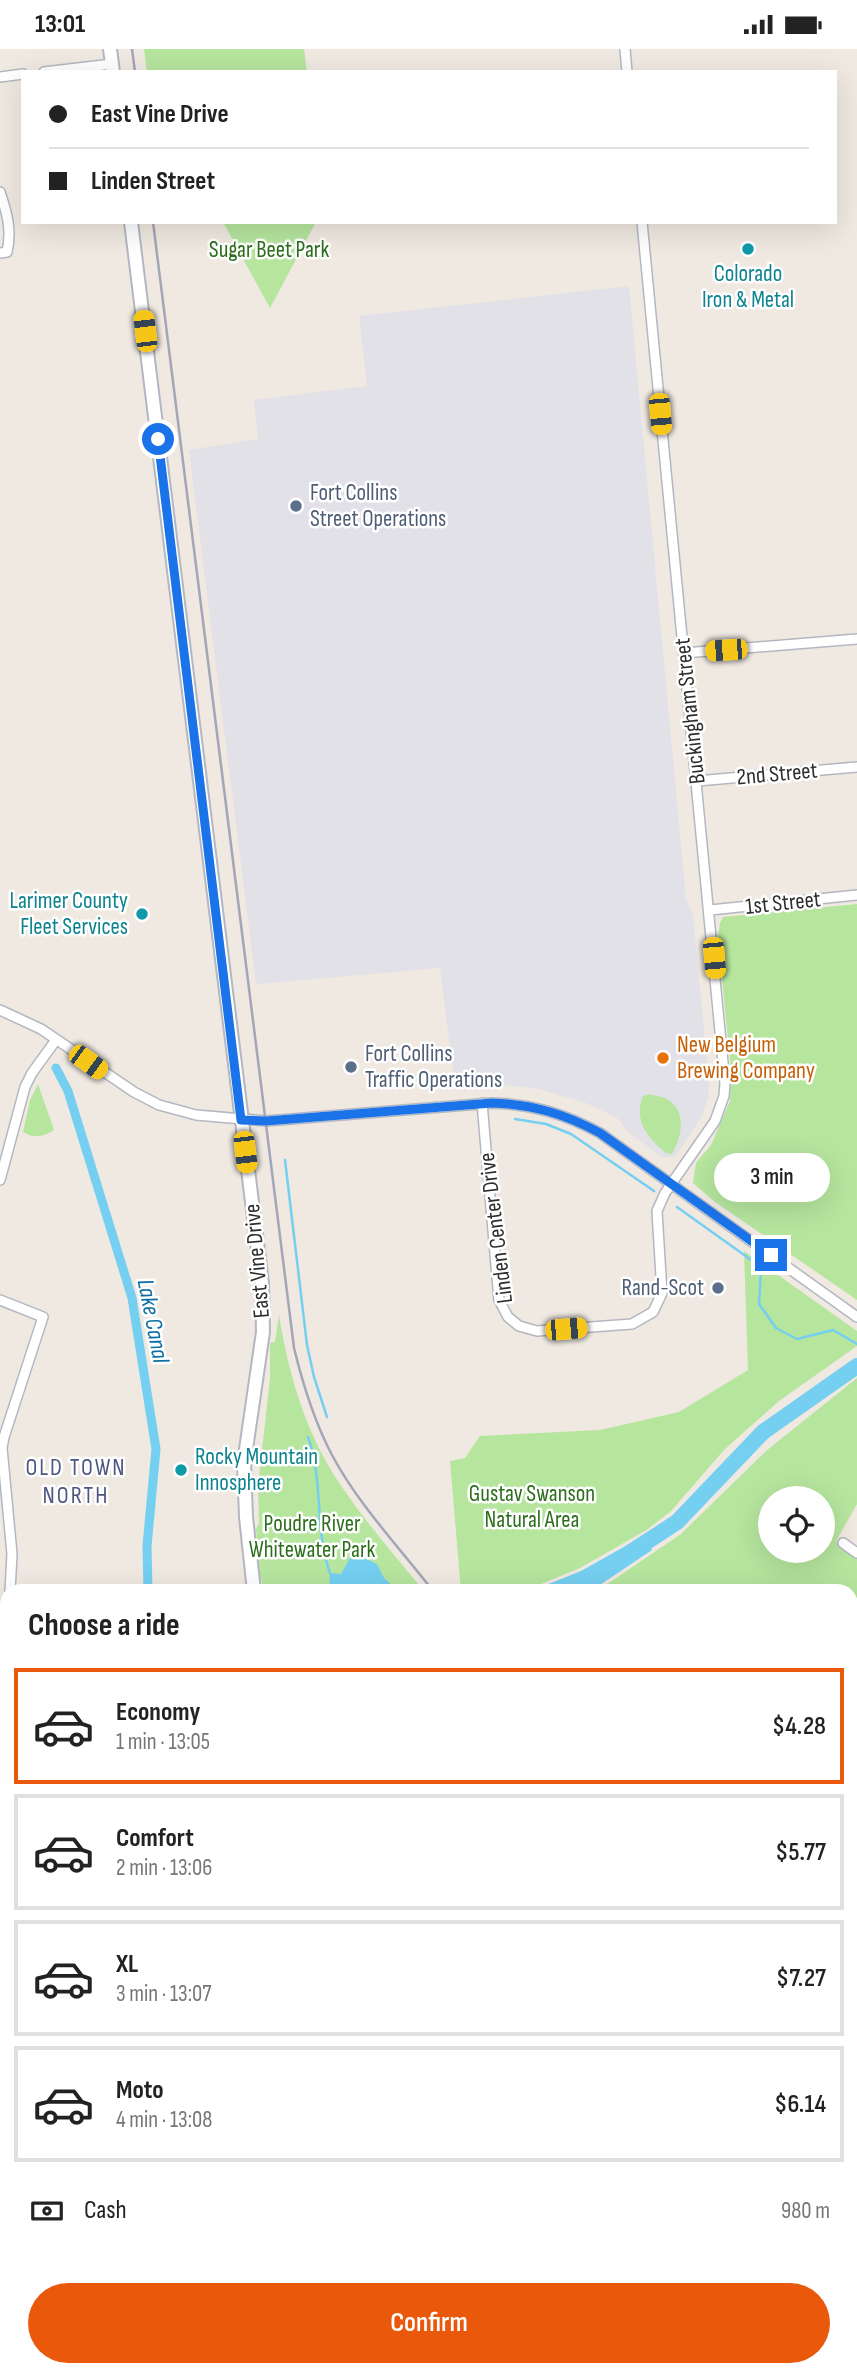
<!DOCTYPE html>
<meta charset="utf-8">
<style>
:root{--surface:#fff;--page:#f2f2f2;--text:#222;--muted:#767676;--line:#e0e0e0;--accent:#ea580c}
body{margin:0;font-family:"Sofia Sans Condensed",sans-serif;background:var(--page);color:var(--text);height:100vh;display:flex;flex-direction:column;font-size:26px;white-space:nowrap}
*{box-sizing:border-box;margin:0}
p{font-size:23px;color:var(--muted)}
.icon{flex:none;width:38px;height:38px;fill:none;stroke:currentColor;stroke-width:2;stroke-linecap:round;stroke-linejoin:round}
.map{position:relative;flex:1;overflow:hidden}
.sheet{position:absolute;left:0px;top:1535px;width:858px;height:793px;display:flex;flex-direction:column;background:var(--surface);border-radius:21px 21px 0 0;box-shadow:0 7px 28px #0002}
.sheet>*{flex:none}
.banner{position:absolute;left:21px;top:21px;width:816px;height:154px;border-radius:0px;box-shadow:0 7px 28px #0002;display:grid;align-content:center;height:154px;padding:0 28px;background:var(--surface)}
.tools{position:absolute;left:758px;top:1437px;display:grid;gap:14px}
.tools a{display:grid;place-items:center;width:77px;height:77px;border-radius:50%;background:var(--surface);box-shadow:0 7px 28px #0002;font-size:35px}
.end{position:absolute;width:32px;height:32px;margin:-16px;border:9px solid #1a73e8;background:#fff;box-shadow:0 0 0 4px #fff}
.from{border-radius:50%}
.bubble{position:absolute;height:49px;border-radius:24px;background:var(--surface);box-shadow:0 7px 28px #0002;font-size:23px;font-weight:600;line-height:49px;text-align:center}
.car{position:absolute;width:21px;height:42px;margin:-21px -10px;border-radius:9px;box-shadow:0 0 5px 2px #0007;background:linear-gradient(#f5c518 24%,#345 0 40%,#f5c518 0 76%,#345 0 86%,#f5c518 0)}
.banner b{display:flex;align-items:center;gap:24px;height:66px;font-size:26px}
.banner b+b{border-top:2px solid var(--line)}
.banner i{width:18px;height:18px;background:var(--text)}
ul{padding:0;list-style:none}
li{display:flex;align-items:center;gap:21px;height:116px;margin:0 14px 10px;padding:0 14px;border:4px solid var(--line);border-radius:0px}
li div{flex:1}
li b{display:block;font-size:26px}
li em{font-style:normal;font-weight:600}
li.selected{border-color:var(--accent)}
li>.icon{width:63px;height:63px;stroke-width:1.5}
h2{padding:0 28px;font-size:32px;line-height:84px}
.pay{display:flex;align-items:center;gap:18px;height:77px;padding:0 28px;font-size:26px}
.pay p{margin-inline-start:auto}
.cta{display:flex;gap:14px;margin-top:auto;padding:14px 28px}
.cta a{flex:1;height:80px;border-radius:42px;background:var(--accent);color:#fff;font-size:28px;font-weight:600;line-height:80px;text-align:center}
.status{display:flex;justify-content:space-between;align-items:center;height:49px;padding:0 35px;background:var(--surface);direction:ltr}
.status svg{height:19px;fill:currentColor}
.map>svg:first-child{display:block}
.industrial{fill:#e3e1e8}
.green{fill:#b6e59e;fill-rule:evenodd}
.water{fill:#75cff0}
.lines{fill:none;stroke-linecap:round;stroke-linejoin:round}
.stream{stroke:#75cff0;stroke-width:2.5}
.canal{stroke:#75cff0;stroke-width:9}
.river{stroke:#75cff0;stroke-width:16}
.street-casing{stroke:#b4b7c1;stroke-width:12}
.secondary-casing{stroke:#b4b7c1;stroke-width:16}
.highway-casing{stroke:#c9c9c9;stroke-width:19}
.street{stroke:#fff;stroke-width:9}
.secondary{stroke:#fff;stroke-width:12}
.highway{stroke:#ffa35c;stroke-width:16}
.rail{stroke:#a3a6b8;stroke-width:2.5}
.route{stroke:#1a73e8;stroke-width:9}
.culture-dot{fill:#0f9aa8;stroke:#fff;stroke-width:2.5}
.service-dot{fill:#5c6f8a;stroke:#fff;stroke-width:2.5}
.food-dot{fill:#e8710a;stroke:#fff;stroke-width:2.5}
.labels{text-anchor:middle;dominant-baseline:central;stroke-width:5;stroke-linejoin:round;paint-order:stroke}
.park-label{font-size:23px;fill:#2c6e1b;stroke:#fff}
.culture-label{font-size:23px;fill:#0d838f;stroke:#fff}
.service-label{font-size:23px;fill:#4e5e75;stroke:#fff;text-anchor:start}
.street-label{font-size:23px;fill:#2e2e2e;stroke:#fff}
.food-label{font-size:23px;fill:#c56008;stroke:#fff;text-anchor:start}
.water-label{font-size:24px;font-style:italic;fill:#0d6fa3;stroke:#fff}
.neighbourhood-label{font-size:24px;letter-spacing:2px;fill:#4d5680;stroke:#fff}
</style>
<div class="status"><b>13:01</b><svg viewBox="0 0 49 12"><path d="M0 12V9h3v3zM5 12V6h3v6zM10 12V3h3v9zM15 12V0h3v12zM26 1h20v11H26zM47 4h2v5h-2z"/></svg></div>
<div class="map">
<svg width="857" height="2326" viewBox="0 0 857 2326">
<rect width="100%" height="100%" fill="#efe9e1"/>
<path class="industrial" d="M629,237L686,850L693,866L709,1034L708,1050L701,1069L675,1108H662L629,1084L617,1069L586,1054L539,1040L514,1037L492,1035L455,1037L440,919L256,935L189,401L258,390L254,351L367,337L359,267Z"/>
<path class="green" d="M144,0H304L307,23H147Z
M223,173H316L270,259Z
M857,855V1251L715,1153L693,1134L696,1114L711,1096L730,1052L731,1020L718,888L720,874L723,868Z
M38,1035L54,1081C43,1088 34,1090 23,1083L30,1051Z
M649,1045C656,1047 665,1048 670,1052C687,1065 681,1090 672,1105L666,1104C648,1089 633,1072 643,1047Z
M744,1202L857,1282V1297L779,1352L724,1401L671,1462L648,1480L580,1519L524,1542H461L450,1412L465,1409L480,1387L600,1381L679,1363L748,1321Z
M279,1266C289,1328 307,1389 344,1441C368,1476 397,1509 424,1542H264L260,1525L256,1480L259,1474L258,1437L270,1330V1294L275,1293Z
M857,1329V1455L836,1492L857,1509V1751H851L850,1542H597L681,1485L766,1402ZM770,1449H822V1502H770Z
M7,2100V2263L0,2274V2105Z
M26,2321V2320L725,2321L723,2326H21Z"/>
<path class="water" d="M645,1486L652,1501L591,1542H531L581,1522Z
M362,1508L377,1515L384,1529L392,1536V1542H329L330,1524L341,1525L350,1509Z
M7,2263V2320L26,2321L21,2326H0V2274Z"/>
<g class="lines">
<path class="stream" d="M515,1070L546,1075L571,1085L654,1142
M285,1111L307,1296L314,1328L327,1368
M677,1158L754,1213L761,1222L759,1255L776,1279L797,1290L833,1281L857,1295
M308,1388C324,1432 314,1481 330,1524"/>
<path class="canal" d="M56,1019L68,1042L132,1249L156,1400L147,1497L148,1542"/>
<path class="river" d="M631,1503L677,1473L763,1383L857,1317"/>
<g class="street-casing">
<path id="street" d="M625,0L627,23
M44,23L112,15
M0,28L23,25
M0,143C7,164 12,181 7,203L0,204
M684,604L857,590
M697,732L857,718
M710,861L857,846
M0,961L41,980L134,1043L159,1056L196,1066L266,1072L492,1054C532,1055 565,1065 600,1084L857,1268
M482,1054L499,1251L508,1268L519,1277L537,1282L632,1275L653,1263L662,1244L657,1162L665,1144L715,1072L724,1047L725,1034L642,173
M0,1131L25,1038L32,1024L56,991
M0,1251L43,1268L4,1388L2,1399L12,1505L10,1542
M843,1494L857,1504
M7,1563V1598
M0,1682L7,1677
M856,1895L857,1849
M850,2120L857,2119
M779,2326L781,2320"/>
</g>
<g class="secondary-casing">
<path id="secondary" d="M110,0L113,23
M131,173L262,1234L263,1283L244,1414L246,1468L254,1542"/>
</g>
<g class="highway-casing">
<path id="highway" d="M850,1895H857
M850,1912H857
M0,1966H7"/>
</g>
<use href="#street" class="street"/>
<use href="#secondary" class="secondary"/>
<use href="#highway" class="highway"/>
<path class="rail" d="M132,0L135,23
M153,173L294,1299C303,1336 314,1372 332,1406C358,1455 399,1498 433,1542
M850,1758L857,1757
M850,1936L857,1934
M850,2039L857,2044
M0,2099L7,2095"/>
</g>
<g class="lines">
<path class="route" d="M158,390L241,1071L266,1072L492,1054C532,1055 565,1065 600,1084L771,1206"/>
</g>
<g class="culture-dot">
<circle cx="748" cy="200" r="7"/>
<circle cx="142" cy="865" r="7"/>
<circle cx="181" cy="1421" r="7"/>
</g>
<g class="service-dot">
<circle cx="296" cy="457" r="7"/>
<circle cx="351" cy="1018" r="7"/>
<circle cx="718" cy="1239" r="7"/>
</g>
<circle class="food-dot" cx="663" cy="1009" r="7"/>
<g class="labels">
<g class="park-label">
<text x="269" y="201">Sugar Beet Park</text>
<text x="532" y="1445">Gustav Swanson<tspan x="532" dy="26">Natural Area</tspan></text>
<text x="312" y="1475">Poudre River<tspan x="312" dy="26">Whitewater Park</tspan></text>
</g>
<g class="culture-label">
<text x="748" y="225">Colorado<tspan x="748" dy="26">Iron &amp; Metal</tspan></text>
<text x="128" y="852" text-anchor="end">Larimer County<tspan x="128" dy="26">Fleet Services</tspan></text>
<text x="195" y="1408" text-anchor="start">Rocky Mountain<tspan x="195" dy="26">Innosphere</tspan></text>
</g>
<g class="service-label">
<text x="310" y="444">Fort Collins<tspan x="310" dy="26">Street Operations</tspan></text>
<text x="365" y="1005">Fort Collins<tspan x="365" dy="26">Traffic Operations</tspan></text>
<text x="704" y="1239" text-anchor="end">Rand-Scot</text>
</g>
<g class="street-label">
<text transform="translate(690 662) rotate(-96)">Buckingham Street</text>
<text transform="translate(777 725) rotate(-5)">2nd Street</text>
<text transform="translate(783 854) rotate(-6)">1st Street</text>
<text transform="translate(496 1179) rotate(-97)">Linden Center Drive</text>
<text transform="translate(257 1212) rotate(-95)">East Vine Drive</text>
</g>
<g class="food-label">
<text x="677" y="996">New Belgium<tspan x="677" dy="26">Brewing Company</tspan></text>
</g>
<g class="water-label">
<text transform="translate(153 1272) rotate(79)">Lake Canal</text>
</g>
<g class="neighbourhood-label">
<text x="76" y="1418">OLD TOWN<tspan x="76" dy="28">NORTH</tspan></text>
</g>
</g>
</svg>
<div class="tools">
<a><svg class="icon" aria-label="locate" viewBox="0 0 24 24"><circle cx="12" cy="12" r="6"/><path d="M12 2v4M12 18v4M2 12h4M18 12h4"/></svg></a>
</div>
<i class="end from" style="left:158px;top:390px"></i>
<i class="end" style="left:771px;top:1206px"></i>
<div class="bubble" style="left:714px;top:1104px;width:116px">3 min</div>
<i class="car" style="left:145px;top:282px;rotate:353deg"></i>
<i class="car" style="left:660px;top:365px;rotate:175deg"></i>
<i class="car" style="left:726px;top:601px;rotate:266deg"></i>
<i class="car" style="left:714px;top:909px;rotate:175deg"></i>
<i class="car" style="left:88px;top:1013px;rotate:126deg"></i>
<i class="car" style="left:245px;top:1103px;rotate:173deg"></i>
<i class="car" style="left:566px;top:1280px;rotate:85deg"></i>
<div class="banner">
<b><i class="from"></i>East Vine Drive</b>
<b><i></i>Linden Street</b>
</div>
<section class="sheet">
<h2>Choose a ride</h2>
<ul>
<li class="selected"><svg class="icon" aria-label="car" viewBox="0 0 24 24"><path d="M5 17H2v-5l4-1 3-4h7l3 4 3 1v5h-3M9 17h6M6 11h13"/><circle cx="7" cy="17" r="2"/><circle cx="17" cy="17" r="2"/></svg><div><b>Economy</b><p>1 min · 13:05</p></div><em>$4.28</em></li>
<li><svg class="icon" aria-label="car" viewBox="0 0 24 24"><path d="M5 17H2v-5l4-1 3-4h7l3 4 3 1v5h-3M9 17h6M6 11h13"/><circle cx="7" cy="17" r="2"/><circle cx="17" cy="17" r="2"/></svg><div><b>Comfort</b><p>2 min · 13:06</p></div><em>$5.77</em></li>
<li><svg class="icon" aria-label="car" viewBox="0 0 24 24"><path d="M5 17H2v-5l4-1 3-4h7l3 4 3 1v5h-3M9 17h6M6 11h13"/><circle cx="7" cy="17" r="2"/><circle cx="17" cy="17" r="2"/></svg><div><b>XL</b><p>3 min · 13:07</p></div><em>$7.27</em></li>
<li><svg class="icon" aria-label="car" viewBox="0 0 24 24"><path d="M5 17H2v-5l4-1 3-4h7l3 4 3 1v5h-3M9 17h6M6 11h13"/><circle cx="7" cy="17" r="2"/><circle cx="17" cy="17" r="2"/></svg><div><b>Moto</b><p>4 min · 13:08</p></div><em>$6.14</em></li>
</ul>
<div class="pay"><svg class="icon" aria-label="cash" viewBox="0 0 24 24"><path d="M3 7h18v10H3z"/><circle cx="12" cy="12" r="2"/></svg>Cash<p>980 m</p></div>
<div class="cta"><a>Confirm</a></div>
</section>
</div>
